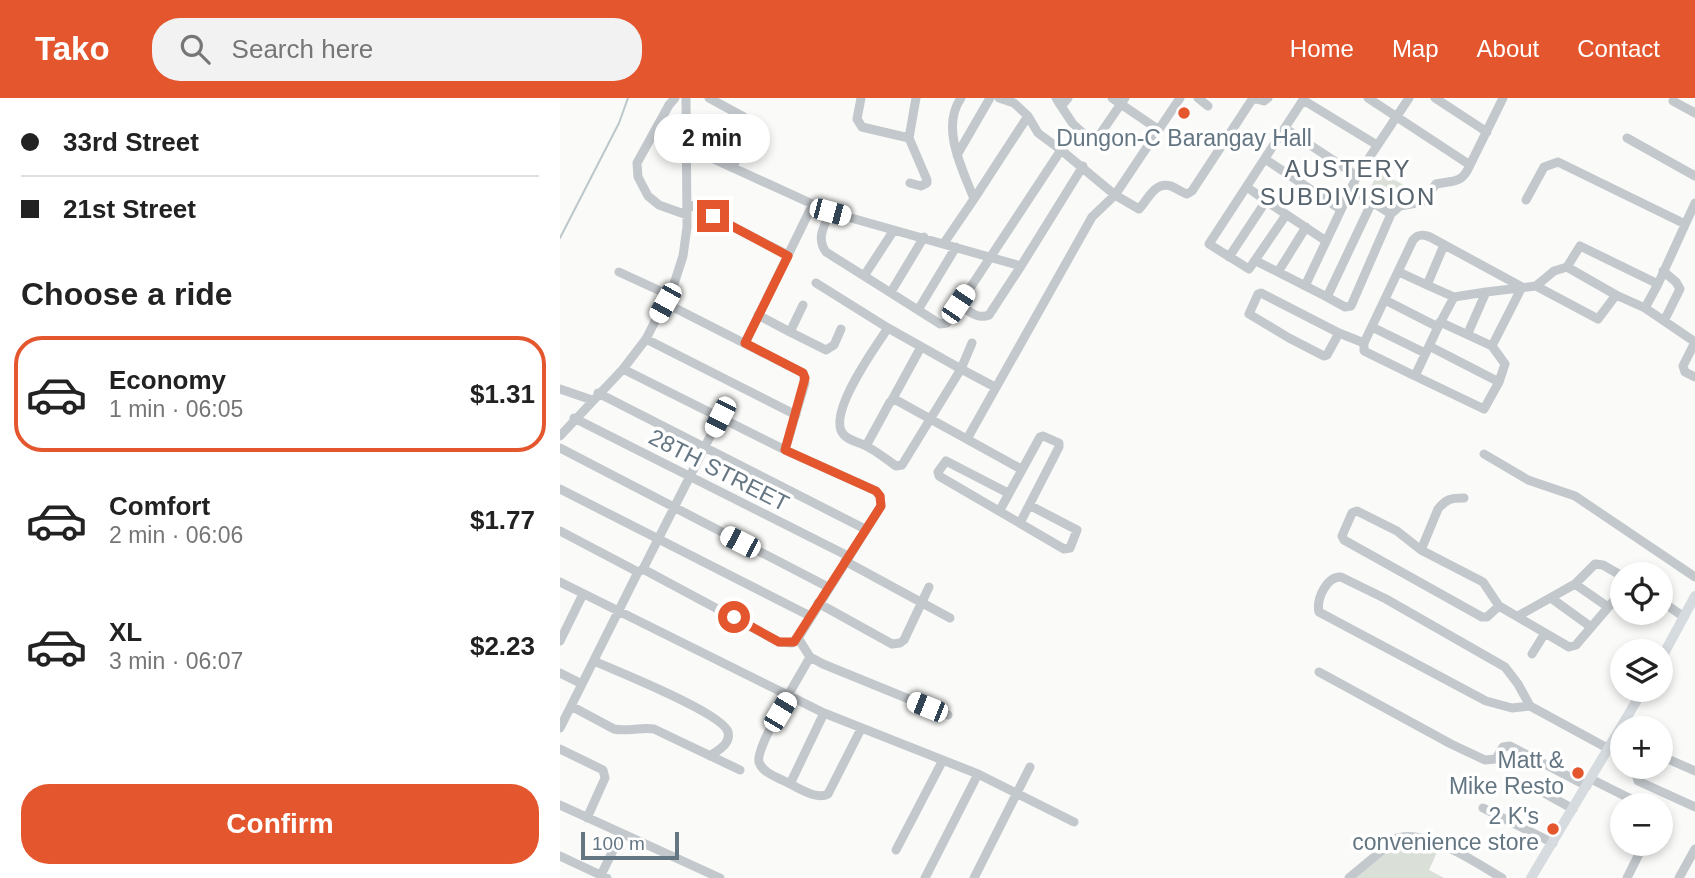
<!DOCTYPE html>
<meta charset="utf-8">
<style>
:root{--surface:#fff;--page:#f2f2f2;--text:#222;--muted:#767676;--line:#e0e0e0;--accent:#e4572e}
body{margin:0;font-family:Arial,sans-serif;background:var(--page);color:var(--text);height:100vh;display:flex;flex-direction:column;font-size:26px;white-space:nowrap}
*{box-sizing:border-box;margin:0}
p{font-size:23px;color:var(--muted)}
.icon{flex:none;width:38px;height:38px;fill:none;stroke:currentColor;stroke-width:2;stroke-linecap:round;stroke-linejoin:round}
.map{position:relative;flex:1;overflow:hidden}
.drawer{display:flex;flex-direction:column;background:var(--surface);width:560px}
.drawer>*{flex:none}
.guide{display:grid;align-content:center;height:154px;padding:0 21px;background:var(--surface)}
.tools{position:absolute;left:1050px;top:464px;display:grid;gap:14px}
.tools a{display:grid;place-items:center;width:63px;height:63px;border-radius:50%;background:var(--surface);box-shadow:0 4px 10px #0003;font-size:35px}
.scale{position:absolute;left:21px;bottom:18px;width:98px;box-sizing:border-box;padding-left:7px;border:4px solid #657683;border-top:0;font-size:19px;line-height:24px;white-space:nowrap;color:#657683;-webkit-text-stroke:5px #fff;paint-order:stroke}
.end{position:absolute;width:32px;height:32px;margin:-16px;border:9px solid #e4572e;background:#fff;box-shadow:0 0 0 4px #fff}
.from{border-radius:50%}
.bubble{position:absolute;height:49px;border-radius:24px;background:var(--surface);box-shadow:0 4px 10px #0003;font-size:23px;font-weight:800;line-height:49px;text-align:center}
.car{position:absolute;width:21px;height:42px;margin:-21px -10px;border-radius:9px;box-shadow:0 0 5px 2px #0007;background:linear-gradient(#fff 24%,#345 0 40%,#fff 0 76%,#345 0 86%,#fff 0)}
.guide b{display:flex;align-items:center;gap:24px;height:66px;font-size:26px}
.guide b+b{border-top:2px solid var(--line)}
.guide i{width:18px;height:18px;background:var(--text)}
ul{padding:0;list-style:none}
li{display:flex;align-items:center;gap:21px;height:116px;margin:0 14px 10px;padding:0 7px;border:4px solid transparent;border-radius:28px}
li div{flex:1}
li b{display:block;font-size:26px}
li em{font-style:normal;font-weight:800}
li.on{border-color:var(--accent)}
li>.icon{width:63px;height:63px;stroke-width:1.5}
h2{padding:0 21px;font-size:32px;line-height:84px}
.cta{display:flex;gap:14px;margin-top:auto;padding:14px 21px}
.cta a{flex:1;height:80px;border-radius:28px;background:var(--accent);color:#fff;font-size:28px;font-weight:800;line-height:80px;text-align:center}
header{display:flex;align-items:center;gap:42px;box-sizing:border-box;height:98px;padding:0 35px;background:var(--accent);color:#fff}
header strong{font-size:33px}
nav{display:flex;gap:38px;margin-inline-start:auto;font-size:24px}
.search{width:490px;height:63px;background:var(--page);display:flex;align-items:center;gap:18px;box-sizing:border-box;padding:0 24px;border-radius:28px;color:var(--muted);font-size:26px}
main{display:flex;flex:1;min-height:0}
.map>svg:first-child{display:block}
.grass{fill:#dadfd7}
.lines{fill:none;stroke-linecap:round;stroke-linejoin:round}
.stream{stroke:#bbc7cb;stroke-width:2}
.minor{stroke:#c3c8cc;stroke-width:9}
.major{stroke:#d6dbdf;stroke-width:10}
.route{stroke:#e4572e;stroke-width:9}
.poi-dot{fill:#e4572e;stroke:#fff;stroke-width:2.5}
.labels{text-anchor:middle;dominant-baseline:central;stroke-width:7;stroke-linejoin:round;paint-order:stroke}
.poi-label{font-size:23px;fill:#657683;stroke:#fff;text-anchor:end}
.street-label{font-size:23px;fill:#657683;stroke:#fff}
.neighbourhood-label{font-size:24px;letter-spacing:2px;fill:#57646e;stroke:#fff}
</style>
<header>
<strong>Tako</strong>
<div class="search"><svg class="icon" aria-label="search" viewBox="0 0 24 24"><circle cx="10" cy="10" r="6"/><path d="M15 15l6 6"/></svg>Search here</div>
<nav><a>Home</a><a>Map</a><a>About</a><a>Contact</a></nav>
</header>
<main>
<section class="drawer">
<div class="guide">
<b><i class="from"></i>33rd Street</b>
<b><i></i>21st Street</b>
</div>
<h2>Choose a ride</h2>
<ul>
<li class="on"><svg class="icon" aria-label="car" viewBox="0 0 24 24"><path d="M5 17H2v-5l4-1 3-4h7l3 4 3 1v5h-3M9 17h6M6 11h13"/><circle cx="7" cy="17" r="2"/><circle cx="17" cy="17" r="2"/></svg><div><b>Economy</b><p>1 min · 06:05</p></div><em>$1.31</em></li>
<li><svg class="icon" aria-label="car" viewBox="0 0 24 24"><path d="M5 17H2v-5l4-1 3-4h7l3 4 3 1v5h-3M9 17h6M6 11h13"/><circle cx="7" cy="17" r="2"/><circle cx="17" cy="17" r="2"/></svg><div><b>Comfort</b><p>2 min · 06:06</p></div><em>$1.77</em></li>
<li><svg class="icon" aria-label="car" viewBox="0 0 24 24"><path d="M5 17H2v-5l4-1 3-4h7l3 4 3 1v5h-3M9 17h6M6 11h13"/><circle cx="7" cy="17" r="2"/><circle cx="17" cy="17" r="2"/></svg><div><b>XL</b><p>3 min · 06:07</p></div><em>$2.23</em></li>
</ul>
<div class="cta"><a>Confirm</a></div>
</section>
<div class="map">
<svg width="1135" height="780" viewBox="0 0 1135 780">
<rect width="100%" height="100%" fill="#fafaf8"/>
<path class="grass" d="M819,74L844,87L835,103L810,90Z
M848,743L878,752L869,772L884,780H796L839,744Z"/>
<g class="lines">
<path class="stream" d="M0,140L59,25L68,0"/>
<path class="minor" d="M115,0L109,7L77,65L78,79L88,98L99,107L127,117
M149,0L184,19L188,28L173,70
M301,0L297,21L302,29L349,40L356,0
M496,0L499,5L503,6L508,0
M552,0L599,32
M638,0L648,8
M692,0L704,3L708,0
M744,0L743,2L817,47
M875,0L927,34
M1113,3L1135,15
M499,5L513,26L534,45L565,0
M726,31L797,78
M349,40L367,82V85L361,88L350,85
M1067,40L1135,78
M125,48L270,114L461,168L523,68
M501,52L555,97L579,111C588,102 594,83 611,88C616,90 621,94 627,96L632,93L693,0
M397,57L430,0
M705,61L780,111
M910,67L943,0
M791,91L831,116L840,108L862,104L876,86C894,82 902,86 910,67L808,0
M414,101L468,18L454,5L439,0
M966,102L984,69L998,64L1125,126
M706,103L766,143
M128,106L228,157
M270,114C264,129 256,140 266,154L358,212
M726,117L689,171L649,146L743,2
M384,145L414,101C403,72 380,30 401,0
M396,149L358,212L380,226L387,225L501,52L478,35L468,18
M669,159L706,103L687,89
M696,163L718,174L746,129
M1007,169L1056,197L1085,210L1135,244
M1103,173L1116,184L1120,191L1104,223
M59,174L109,197
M718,174L767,199L812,104
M839,174L867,187
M304,178L334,132
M256,185L328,230L401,271L412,245
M745,188L797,78L849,0
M976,188L1038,221L1056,197
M331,194L364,139
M926,194L976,188L994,173L1007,169L1020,148L1098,186L1135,105
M701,195L779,235L767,257L764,258L729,240L689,216L698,196Z
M767,199L785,209L791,208L831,116
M894,199L926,194L908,235
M825,202L878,229L855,278L924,311L939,284L945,266L932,248L962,189L870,139C863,136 858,136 853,142L804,245V253L855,278
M105,205L243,275L245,285L225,352
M398,206C408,212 417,222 429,217L461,168
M243,207L230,234L266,252L274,247L281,231
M1085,210L1098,186
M198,217L230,234
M880,224L932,248
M812,229L865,255
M878,229L894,199L867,187L884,147
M328,230C316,248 265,318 284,337C290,343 298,344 304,347C315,352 326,361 336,368L342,367L401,271L435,289
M779,235L804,245
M86,241L236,317
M1135,244L1123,268L1125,274L1135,279
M185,245L252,108
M869,248L939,284
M63,271L225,352L316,393L320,398L321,408L238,540L232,545L219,544L83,471
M0,291L32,302
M38,295L305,431
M332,302L361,249
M14,320L288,458
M0,338L63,271L86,241L114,186L123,158L127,129L126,0
M407,341L532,119L555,97L620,0
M306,348L330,304L336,302L461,371
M0,350L268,489
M924,356L968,382L1015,398L1135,479
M0,391L250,518
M448,395L386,363L378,374L379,378L504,451L510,450L517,432L469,407
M440,412L480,339L483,338L499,345V349L460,425
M0,433L78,474L0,630
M861,452L878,411C886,401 891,400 904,400
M285,463L390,520
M80,473L83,471L160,319
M0,484L264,615L418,676L514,724
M1015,486L1048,509
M991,500L1031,529
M1101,503L1124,519
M258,505L332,546L340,545L344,542L369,489
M939,508L927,519H922L784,442L782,438L792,415L797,413L837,433L861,452L923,484L939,508L1009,549L1016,547L1062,493
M958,518L1015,486L1035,466L1043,467L1062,478
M238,540L250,559L263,566L388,617
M0,543L23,496
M972,556L985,535
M250,559C241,576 195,649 199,664C203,676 220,680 230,686L264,615
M34,563C56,573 163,615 168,634C171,646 158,652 150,658
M759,574L891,646L925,662L936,661L943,649L950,648L1027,688
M0,575L22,586
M11,608L54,631C67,634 80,629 94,631L180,672
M970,608L952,610L926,603L759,514C756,501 767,478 781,479L826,501L945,569L958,586L970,608L1049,651
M0,651L43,672L45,680L27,720
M1101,658L1135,673
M1080,668L1076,676L1078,683L1135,709
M1031,681L1083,707
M230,686C241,691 257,702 268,696L301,631
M979,692L1013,711
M0,707L160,780
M923,710L993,745
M336,752L383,662
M0,758L47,780
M41,777L61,736
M365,780L418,676
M414,780L470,669
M789,780L837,740C868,731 916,765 942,780
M1067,780L1084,746
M1119,780L1135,751"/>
<path class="major" d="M1101,561L1135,498
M971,780L1083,592"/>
</g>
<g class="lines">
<path class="route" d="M153,118L228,158L185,245L243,275L245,280L225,352L316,393L320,398L321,408L234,544H219L174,519"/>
</g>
<g class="poi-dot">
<circle cx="624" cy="15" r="7"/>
<circle cx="1018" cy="675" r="7"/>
<circle cx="993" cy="731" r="7"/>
</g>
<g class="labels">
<g class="poi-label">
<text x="624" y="40" text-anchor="middle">Dungon-C Barangay Hall</text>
<text x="1004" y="662">Matt &amp;<tspan x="1004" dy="26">Mike Resto</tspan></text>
<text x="979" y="718">2 K's<tspan x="979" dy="26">convenience store</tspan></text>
</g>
<g class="street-label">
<text transform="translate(159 372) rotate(27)">28TH STREET</text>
</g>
<g class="neighbourhood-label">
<text x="788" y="70">AUSTERY<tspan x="788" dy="28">SUBDIVISION</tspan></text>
</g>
</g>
</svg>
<div class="tools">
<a><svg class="icon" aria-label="locate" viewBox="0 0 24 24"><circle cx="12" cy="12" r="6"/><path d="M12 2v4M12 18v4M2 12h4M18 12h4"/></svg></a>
<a><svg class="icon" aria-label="layers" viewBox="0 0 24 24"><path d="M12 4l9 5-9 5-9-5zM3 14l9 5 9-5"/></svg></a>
<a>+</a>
<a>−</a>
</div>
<div class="scale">100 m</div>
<i class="end from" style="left:174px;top:519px"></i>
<i class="end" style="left:153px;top:118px"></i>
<div class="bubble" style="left:94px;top:16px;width:116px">2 min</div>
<i class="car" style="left:270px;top:114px;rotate:105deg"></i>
<i class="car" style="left:105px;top:205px;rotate:209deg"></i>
<i class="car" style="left:398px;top:206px;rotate:34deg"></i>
<i class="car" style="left:160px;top:319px;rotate:207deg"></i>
<i class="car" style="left:180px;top:444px;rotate:297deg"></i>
<i class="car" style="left:367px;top:609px;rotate:292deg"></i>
<i class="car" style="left:220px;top:614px;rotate:31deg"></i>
</div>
</main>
